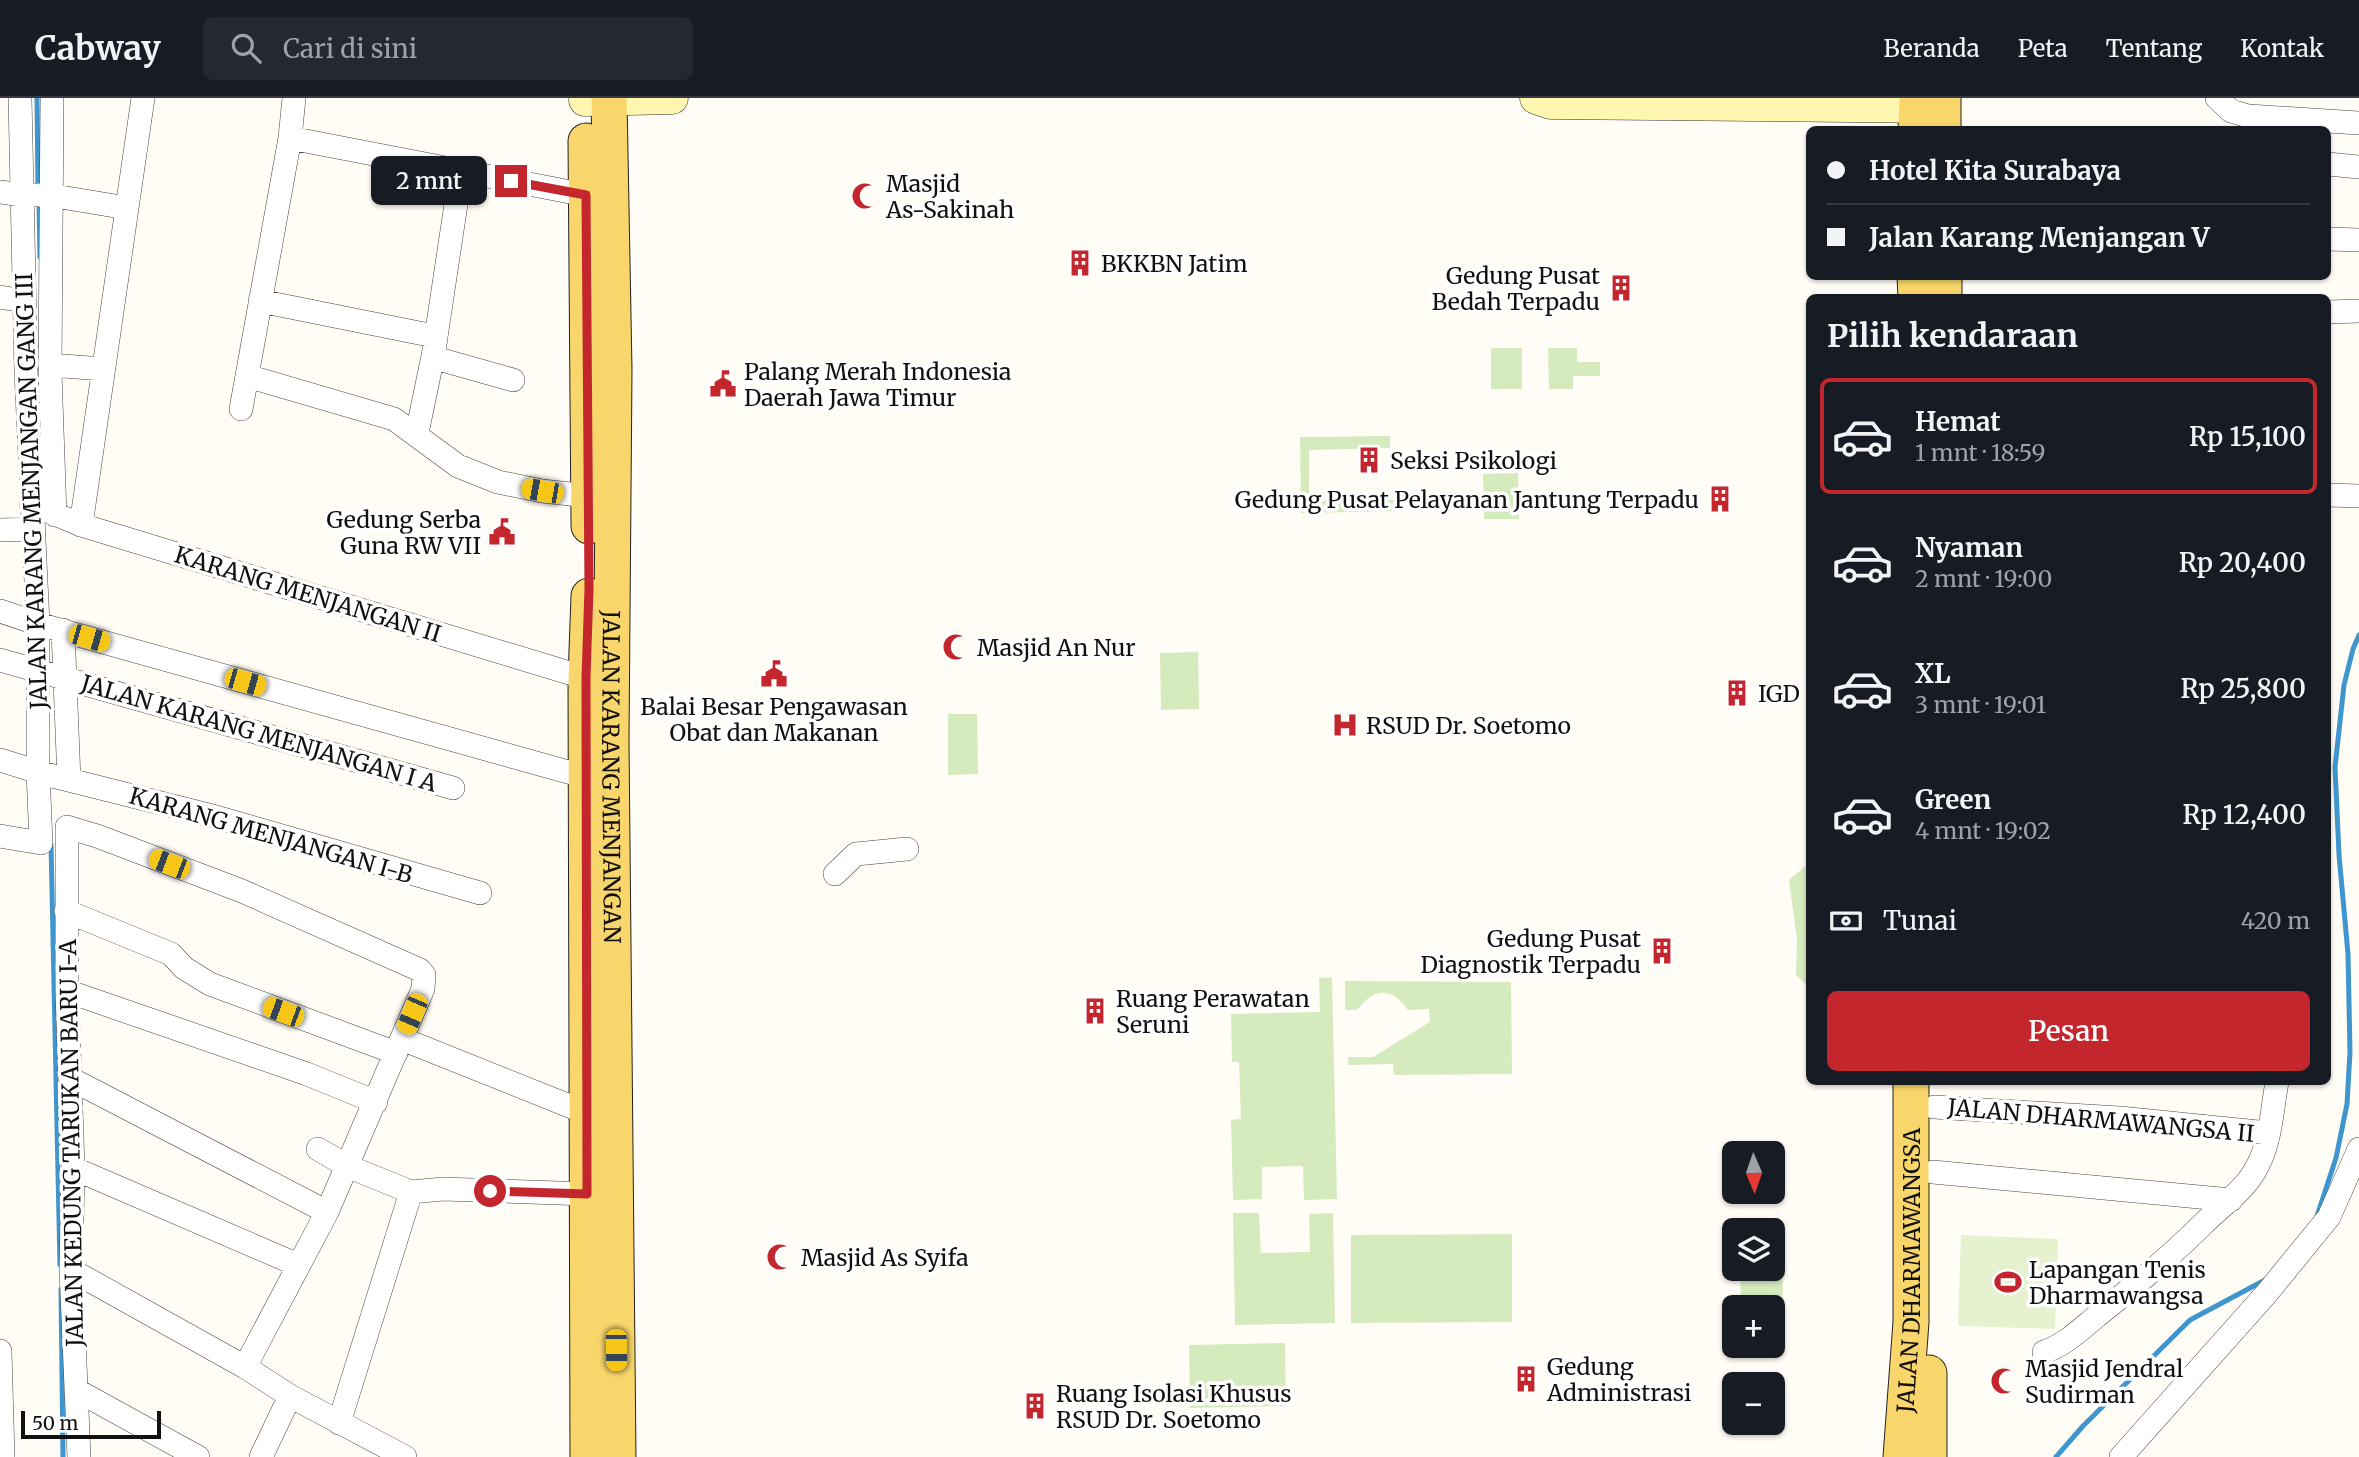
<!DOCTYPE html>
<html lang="id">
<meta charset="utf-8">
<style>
:root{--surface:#171b24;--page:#242831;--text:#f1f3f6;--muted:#9ea1a6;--line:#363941;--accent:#c4262e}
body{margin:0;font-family:Merriweather,serif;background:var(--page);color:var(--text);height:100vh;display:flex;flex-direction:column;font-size:26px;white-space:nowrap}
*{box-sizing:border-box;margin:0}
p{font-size:23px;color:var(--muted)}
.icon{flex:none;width:38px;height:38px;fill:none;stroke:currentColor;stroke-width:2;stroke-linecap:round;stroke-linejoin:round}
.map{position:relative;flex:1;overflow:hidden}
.side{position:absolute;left:1806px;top:196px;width:525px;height:791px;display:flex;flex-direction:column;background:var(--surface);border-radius:10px;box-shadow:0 2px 5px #0004}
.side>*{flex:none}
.guide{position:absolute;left:1806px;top:28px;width:525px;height:154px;border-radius:10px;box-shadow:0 2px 5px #0004;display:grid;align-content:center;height:154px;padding:0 21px;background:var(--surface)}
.needle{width:46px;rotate:178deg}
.tools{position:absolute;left:1722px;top:1043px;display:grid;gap:14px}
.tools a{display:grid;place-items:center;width:63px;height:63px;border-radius:10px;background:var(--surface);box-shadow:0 2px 5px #0004;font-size:35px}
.scale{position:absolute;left:21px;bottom:18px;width:140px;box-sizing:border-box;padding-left:7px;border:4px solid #111;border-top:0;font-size:19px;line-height:24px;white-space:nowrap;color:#111;-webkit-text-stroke:5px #fff;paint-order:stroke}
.end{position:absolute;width:32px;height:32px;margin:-16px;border:9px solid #c4262e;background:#fff;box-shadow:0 0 0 4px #fff}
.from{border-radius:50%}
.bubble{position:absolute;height:49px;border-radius:10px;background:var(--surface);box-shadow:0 2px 5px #0004;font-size:23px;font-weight:600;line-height:49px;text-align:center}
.car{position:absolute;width:21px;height:42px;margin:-21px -10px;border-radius:9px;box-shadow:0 0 5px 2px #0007;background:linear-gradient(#f5c518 24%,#345 0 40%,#f5c518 0 76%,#345 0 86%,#f5c518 0)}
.guide b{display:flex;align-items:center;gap:24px;height:66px;font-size:26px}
.guide b+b{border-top:2px solid var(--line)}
.guide i{width:18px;height:18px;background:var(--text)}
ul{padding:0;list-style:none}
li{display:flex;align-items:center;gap:21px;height:116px;margin:0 14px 10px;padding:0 7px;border:4px solid transparent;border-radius:10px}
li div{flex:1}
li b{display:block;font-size:26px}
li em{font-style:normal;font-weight:600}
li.active{border-color:var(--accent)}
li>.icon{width:63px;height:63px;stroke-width:1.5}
h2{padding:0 21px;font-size:32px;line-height:84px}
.pay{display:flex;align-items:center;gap:18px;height:77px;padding:0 21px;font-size:26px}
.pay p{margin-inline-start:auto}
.cta{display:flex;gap:14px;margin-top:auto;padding:14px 21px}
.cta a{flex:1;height:80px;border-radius:10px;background:var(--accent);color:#fff;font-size:28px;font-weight:600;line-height:80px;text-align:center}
header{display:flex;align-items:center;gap:42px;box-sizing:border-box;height:98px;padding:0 35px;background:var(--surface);border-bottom:2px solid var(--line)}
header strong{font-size:33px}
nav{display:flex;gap:38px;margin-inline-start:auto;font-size:24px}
.search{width:490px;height:63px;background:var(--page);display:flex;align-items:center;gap:18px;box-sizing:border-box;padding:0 24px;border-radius:10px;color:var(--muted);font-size:26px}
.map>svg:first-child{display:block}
.green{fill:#d5ebbd}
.pitch{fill:#e6f2cf}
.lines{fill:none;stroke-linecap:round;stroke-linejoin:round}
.stream{stroke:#3f96cf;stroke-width:5}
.street-casing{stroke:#444;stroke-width:24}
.secondary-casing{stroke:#333;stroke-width:33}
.primary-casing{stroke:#222;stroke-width:37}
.street{stroke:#fff;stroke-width:23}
.secondary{stroke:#fff6b0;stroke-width:32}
.primary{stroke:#f9d66b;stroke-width:35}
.route{stroke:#c4262e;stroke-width:9}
.labels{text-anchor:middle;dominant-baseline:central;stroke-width:7;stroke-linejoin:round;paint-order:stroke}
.poi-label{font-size:23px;fill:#111;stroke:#fff;text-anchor:start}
.street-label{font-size:23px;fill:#111;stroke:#fff}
</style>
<header>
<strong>Cabway</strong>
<div class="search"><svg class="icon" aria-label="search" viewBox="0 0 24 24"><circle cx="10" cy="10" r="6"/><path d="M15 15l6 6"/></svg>Cari di sini</div>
<nav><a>Beranda</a><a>Peta</a><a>Tentang</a><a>Kontak</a></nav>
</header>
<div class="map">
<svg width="2359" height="1359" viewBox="0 0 2359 1359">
<rect width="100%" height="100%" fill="#fffdf5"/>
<path class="green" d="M1491,250H1522V291H1491Z
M1548,250H1577V264H1600V278H1573V291H1549Z
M1390,338V350L1309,352V403L1401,402V413L1301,415L1300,339Z
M1518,375L1519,421H1484L1483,376Z
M1198,554L1199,611L1161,612L1160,555Z
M948,616H977L978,676L948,677Z
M1809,765V889L1796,877L1797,842L1789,782Z
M1332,879L1337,1101L1304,1102L1303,1068L1262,1069V1101L1233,1102L1231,1022L1241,1021L1239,964H1232L1231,916L1320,914L1319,880Z
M1345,883L1511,884L1512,976L1394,977L1393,966L1348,967V959H1373L1430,924L1429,911L1408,912C1391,888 1374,890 1357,912H1345Z
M1781,1053L1782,1098H1739V1094H1773V1055L1739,1054Z
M1233,1115H1259L1261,1155L1310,1154L1309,1116L1333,1115L1335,1225L1235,1227Z
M1512,1136V1224L1351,1225V1137Z
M1773,1163H1782L1783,1211L1741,1209L1740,1171H1773Z
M1285,1245L1286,1308L1190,1310L1189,1247Z"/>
<path class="pitch" d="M1961,1137L2058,1141L2055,1231L1958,1228Z"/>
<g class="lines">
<path class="stream" d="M37,0L38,93
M39,102L40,159
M51,746L60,1167
M2317,1118L2336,1060L2347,1006L2350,954L2348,856L2339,757L2335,669L2344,587L2353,551L2359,537
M61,1191L63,1359
M2056,1359L2083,1328L2190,1222L2265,1182"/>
<g class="street-casing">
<path id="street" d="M52,0L50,274L55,417
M2217,0L2231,13L2248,18L2359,25
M290,40L586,97
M2328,66L2359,69
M0,94L21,97H49L127,110
M2328,141L2359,142
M0,199L24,203
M260,203L434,238L436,240L433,258L435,260L513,282
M2328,214L2359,213
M436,239L461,73
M50,267L103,271
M247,278L394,321L458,368L498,384L542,393L589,398
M241,311L290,40L294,0
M417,335L433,258
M2328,397L2359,398
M31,406L81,427L586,580
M81,427L143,0
M0,432L33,431
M0,513L42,527L586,679
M63,532L69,682
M0,562L453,690
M0,662L45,676L216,719L480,795
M0,738L41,745L38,674V526L26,273L20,0
M835,776L856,756L907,751
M66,813L171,856L184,870L210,886L396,955
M67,893L307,976L376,1004
M402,941L587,1015
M71,981L327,1114
M1934,1009L2120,1020L2268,1035
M318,1051L347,1068L411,1094L443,1091L587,1096
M73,1070L298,1167
M1933,1074L2231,1102
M71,1172L245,1269L290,1298L405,1359
M0,1253L3,1359
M2044,1254C2065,1247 2081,1231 2097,1218C2134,1188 2170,1159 2203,1126C2222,1107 2246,1092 2258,1067C2271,1042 2272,1011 2277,984
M76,1292L198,1359
M339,1325L411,1094
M79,1359L71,1172L73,1070L67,893V729L97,738L242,793L420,872L424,877L423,891L327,1114L245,1269
M261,1359L290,1298
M2121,1359L2267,1195L2329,1119L2359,1051"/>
</g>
<g class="secondary-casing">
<path id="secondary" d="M1536,0L1551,5L1941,9
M585,2L672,0"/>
</g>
<g class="primary-casing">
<g id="primary">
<path id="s1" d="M609,0L614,272L611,642L618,1359"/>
<path d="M1943,0V32"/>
<path d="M1916,32L1917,0"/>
<path d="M586,43L589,428"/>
<path d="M1915,178L1916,200"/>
<path d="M1944,178V200"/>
<path d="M1929,1275V1359"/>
<path d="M588,1359L586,580L589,498"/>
<path id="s2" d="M1901,1359L1911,1224V984"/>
</g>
</g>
<use href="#street" class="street"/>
<use href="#secondary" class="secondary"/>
<use href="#primary" class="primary"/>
</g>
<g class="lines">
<path class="route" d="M490,1093L587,1096L586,580L589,490L586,97L511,83"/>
</g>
<defs>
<g id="mosque-bare" transform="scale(2.1)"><path d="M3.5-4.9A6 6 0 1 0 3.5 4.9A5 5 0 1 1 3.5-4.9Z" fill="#c4262e" stroke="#fff" stroke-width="2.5" paint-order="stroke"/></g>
<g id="building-bare" transform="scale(2.1)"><path d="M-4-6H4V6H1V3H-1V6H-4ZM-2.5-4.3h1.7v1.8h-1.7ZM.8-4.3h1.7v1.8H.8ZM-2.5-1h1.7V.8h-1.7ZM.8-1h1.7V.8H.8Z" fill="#c4262e" stroke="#fff" stroke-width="2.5" paint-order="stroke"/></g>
<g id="civic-bare" transform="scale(2.1)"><path d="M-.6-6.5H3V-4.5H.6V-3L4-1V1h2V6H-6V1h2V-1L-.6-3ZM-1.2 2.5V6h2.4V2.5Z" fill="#c4262e" stroke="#fff" stroke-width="2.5" paint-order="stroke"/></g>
<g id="hospital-bare" transform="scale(2.1)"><path d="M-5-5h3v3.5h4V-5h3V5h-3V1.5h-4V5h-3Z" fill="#c4262e" stroke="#fff" stroke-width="2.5" paint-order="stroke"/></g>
<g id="stadium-bare" transform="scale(2.1)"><path d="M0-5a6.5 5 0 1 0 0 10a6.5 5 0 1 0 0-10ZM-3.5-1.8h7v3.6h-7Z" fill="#c4262e" stroke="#fff" stroke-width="2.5" paint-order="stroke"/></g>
</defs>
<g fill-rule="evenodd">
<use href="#mosque-bare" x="865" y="98"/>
<use href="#building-bare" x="1080" y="165"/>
<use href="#building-bare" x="1621" y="190"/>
<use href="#civic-bare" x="723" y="286"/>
<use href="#building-bare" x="1369" y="362"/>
<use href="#building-bare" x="1720" y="401"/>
<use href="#civic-bare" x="502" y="434"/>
<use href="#mosque-bare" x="956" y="549"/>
<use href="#civic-bare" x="774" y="576"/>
<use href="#building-bare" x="1737" y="595"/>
<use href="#hospital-bare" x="1345" y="627"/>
<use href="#building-bare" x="1662" y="853"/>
<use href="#building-bare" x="1095" y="913"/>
<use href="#mosque-bare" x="780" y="1159"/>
<use href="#stadium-bare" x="2008" y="1184"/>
<use href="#building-bare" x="1526" y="1281"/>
<use href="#mosque-bare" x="2004" y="1283"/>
<use href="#building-bare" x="1035" y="1308"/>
</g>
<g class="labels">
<g class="poi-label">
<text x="886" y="85">Masjid<tspan x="886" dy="26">As-Sakinah</tspan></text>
<text x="1101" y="165">BKKBN Jatim</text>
<text x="1600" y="177" text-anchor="end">Gedung Pusat<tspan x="1600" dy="26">Bedah Terpadu</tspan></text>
<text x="744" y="273">Palang Merah Indonesia<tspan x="744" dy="26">Daerah Jawa Timur</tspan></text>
<text x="1390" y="362">Seksi Psikologi</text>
<text x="1699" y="401" text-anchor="end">Gedung Pusat Pelayanan Jantung Terpadu</text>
<text x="481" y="421" text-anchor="end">Gedung Serba<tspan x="481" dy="26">Guna RW VII</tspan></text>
<text x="977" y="549">Masjid An Nur</text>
<text x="1758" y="595">IGD</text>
<text x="774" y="608" text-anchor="middle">Balai Besar Pengawasan<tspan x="774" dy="26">Obat dan Makanan</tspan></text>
<text x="1366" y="627">RSUD Dr. Soetomo</text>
<text x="1641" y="840" text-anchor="end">Gedung Pusat<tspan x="1641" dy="26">Diagnostik Terpadu</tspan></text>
<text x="1116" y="900">Ruang Perawatan<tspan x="1116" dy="26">Seruni</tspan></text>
<text x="801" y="1159">Masjid As Syifa</text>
<text x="2029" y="1171">Lapangan Tenis<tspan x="2029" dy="26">Dharmawangsa</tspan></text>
<text x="1547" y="1268">Gedung<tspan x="1547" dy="26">Administrasi</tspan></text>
<text x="2025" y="1270">Masjid Jendral<tspan x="2025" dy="26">Sudirman</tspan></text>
<text x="1056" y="1295">Ruang Isolasi Khusus<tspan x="1056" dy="26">RSUD Dr. Soetomo</tspan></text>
</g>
<g class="street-label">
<text transform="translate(31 393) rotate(-92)">JALAN KARANG MENJANGAN GANG III</text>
<text transform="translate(308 496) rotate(17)">KARANG MENJANGAN II</text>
<text transform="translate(259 635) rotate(16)">JALAN KARANG MENJANGAN I A</text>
<text stroke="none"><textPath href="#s1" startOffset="679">JALAN KARANG MENJANGAN</textPath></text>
<text transform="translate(271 737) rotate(16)">KARANG MENJANGAN I-B</text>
<text transform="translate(2101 1022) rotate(5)">JALAN DHARMAWANGSA II</text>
<text transform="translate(71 1045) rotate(-91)">JALAN KEDUNG TARUKAN BARU I-A</text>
<text stroke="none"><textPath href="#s2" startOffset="187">JALAN DHARMAWANGSA</textPath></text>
</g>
</g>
</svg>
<div class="tools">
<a><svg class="needle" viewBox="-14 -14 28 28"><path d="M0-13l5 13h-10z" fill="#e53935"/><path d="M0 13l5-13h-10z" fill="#9ea1a6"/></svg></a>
<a><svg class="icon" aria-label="layers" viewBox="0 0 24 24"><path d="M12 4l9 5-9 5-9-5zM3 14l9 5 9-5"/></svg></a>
<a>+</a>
<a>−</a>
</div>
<div class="scale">50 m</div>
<i class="end from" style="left:490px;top:1093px"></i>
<i class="end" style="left:511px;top:83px"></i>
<div class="bubble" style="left:371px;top:58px;width:116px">2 mnt</div>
<i class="car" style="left:542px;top:393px;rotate:280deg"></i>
<i class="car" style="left:89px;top:540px;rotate:106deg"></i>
<i class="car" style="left:245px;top:584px;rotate:106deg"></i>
<i class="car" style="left:169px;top:766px;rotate:291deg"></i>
<i class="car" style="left:283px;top:914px;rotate:290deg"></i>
<i class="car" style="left:412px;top:916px;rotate:203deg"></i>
<i class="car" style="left:616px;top:1252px;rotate:179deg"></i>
<div class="guide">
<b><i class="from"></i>Hotel Kita Surabaya</b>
<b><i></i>Jalan Karang Menjangan V</b>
</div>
<section class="side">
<h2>Pilih kendaraan</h2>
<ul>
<li class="active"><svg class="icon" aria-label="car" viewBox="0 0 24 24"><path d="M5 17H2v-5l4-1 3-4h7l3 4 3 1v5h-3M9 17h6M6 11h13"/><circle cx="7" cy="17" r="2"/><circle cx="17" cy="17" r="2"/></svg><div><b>Hemat</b><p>1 mnt · 18:59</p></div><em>Rp 15,100</em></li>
<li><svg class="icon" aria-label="car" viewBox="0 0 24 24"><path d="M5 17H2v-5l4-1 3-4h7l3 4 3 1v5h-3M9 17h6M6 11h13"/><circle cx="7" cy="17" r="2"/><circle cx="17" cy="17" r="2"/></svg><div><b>Nyaman</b><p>2 mnt · 19:00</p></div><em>Rp 20,400</em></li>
<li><svg class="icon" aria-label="car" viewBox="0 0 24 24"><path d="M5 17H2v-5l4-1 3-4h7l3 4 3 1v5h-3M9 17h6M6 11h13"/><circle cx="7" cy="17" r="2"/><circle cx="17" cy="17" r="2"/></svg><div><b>XL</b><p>3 mnt · 19:01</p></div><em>Rp 25,800</em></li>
<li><svg class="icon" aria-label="car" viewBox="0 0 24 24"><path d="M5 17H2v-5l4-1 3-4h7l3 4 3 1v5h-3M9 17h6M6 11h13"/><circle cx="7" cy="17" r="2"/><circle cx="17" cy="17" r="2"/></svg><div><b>Green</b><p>4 mnt · 19:02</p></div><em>Rp 12,400</em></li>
</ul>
<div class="pay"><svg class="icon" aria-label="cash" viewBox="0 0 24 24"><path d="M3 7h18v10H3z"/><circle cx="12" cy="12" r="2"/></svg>Tunai<p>420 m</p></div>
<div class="cta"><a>Pesan</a></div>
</section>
</div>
